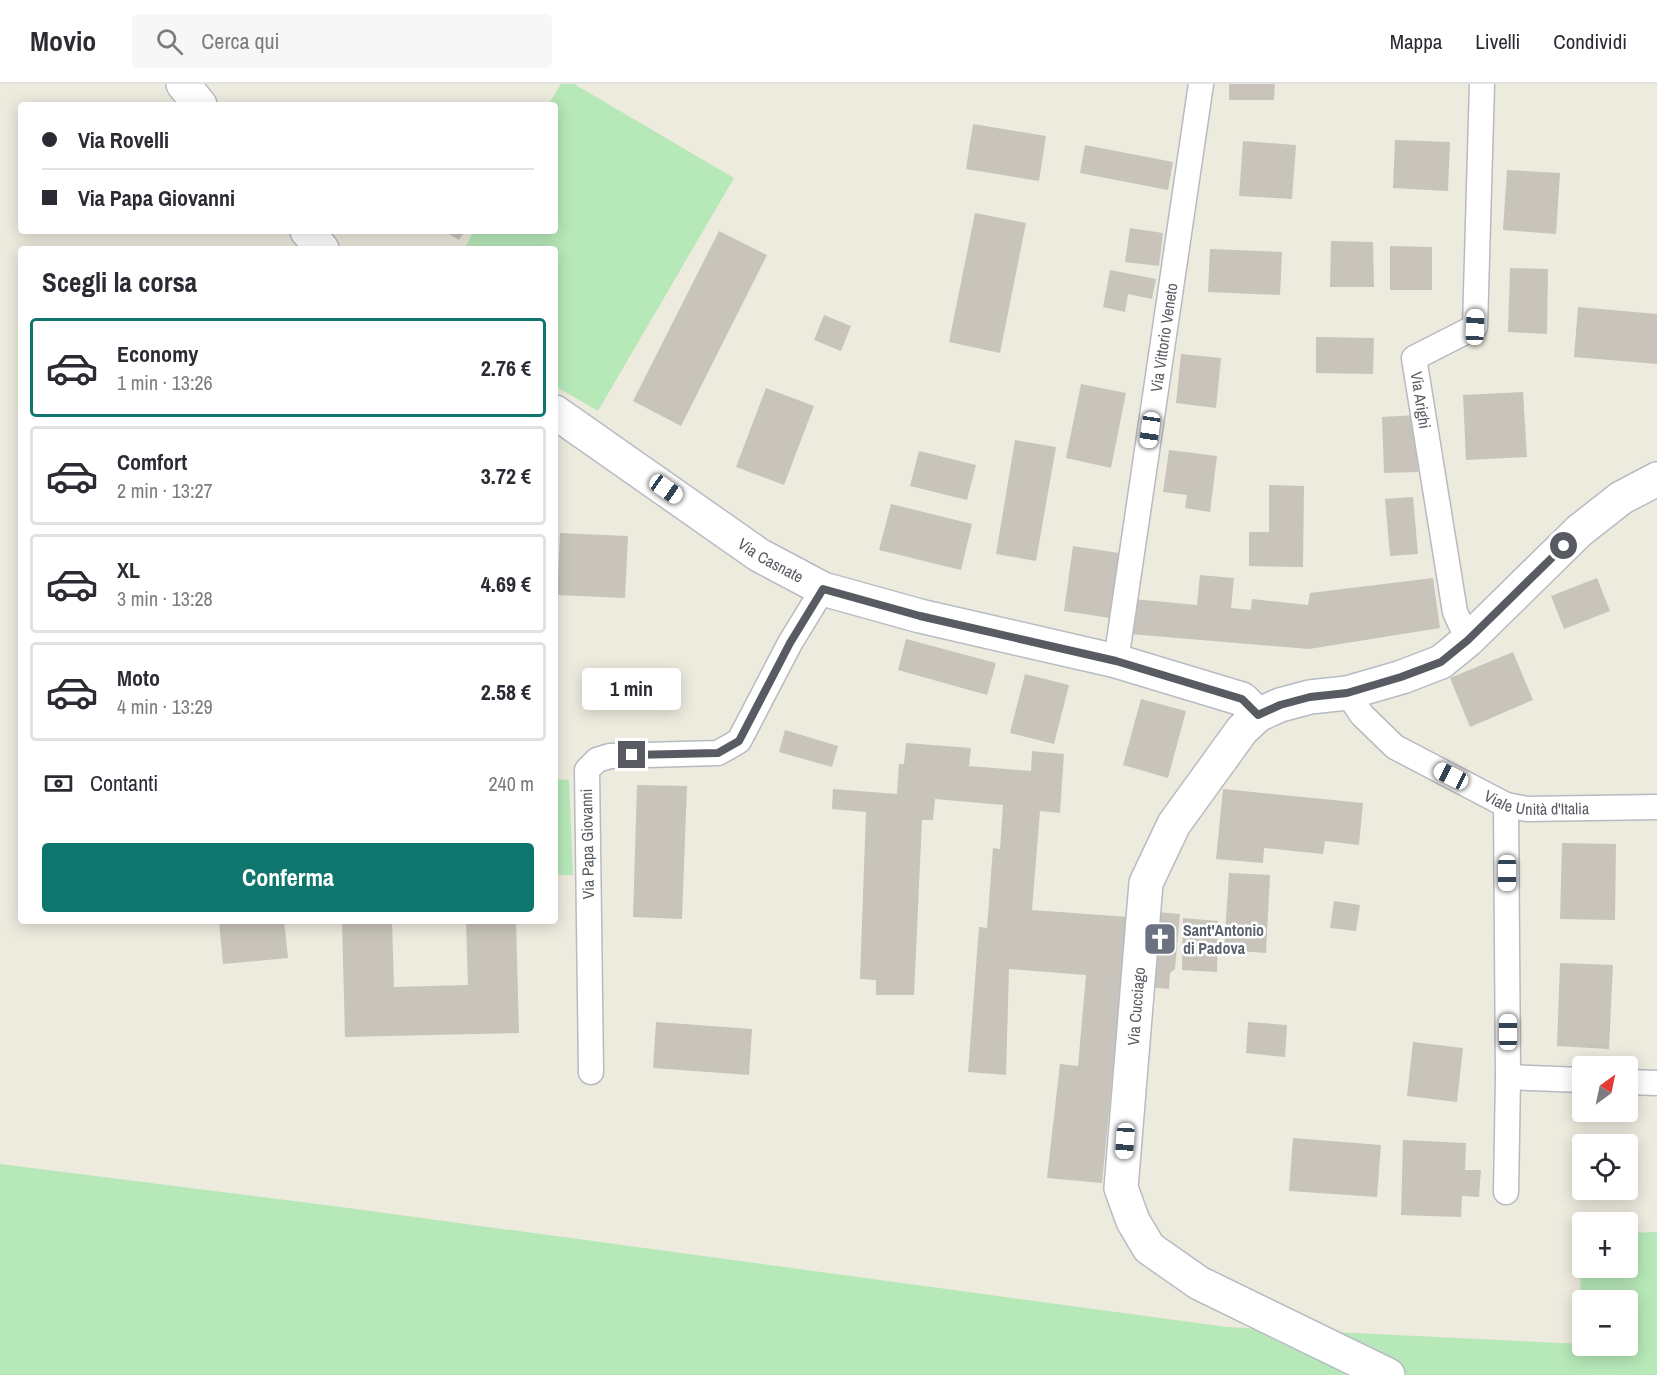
<!DOCTYPE html>
<html lang="it">
<meta charset="utf-8">
<style>
:root{--surface:#fff;--page:#f7f7f7;--text:#2b2b33;--muted:#7c7c81;--line:#e1e1e2;--accent:#0f766e}
body{margin:0;font-family:"Archivo Narrow",sans-serif;background:var(--page);color:var(--text);height:100vh;display:flex;flex-direction:column;font-size:22px;white-space:nowrap}
*{box-sizing:border-box;margin:0}
p{font-size:20px;color:var(--muted)}
.icon{flex:none;width:33px;height:33px;fill:none;stroke:currentColor;stroke-width:2;stroke-linecap:round;stroke-linejoin:round}
.map{position:relative;flex:1;overflow:hidden}
.side{position:absolute;left:18px;top:162px;width:540px;height:678px;display:flex;flex-direction:column;background:var(--surface);border-radius:6px;box-shadow:0 3px 15px #0003}
.side>*{flex:none}
.banner{position:absolute;left:18px;top:18px;width:540px;height:132px;border-radius:6px;box-shadow:0 3px 15px #0003;display:grid;align-content:center;height:132px;padding:0 24px;background:var(--surface)}
.needle{width:39px;rotate:33deg}
.controls{position:absolute;left:1572px;top:972px;display:grid;gap:12px}
.controls a{display:grid;place-items:center;width:66px;height:66px;border-radius:6px;background:var(--surface);box-shadow:0 3px 15px #0003;font-size:30px}
.end{position:absolute;width:27px;height:27px;margin:-14px;border:8px solid #585c62;background:#fff;box-shadow:0 0 0 3px #fff}
.from{border-radius:50%}
.bubble{position:absolute;height:42px;border-radius:6px;background:var(--surface);box-shadow:0 3px 15px #0003;font-size:20px;font-weight:700;line-height:42px;text-align:center}
.car{position:absolute;width:18px;height:36px;margin:-18px -9px;border-radius:8px;box-shadow:0 0 4px 2px #0007;background:linear-gradient(#fff 24%,#345 0 40%,#fff 0 76%,#345 0 86%,#fff 0)}
.banner b{display:flex;align-items:center;gap:21px;height:57px;font-size:22px}
.banner b+b{border-top:2px solid var(--line)}
.banner i{width:15px;height:15px;background:var(--text)}
ul{padding:0;list-style:none}
li{display:flex;align-items:center;gap:18px;height:99px;margin:0 12px 9px;padding:0 12px;border:3px solid var(--line);border-radius:6px}
li div{flex:1}
li b{display:block;font-size:22px}
li em{font-style:normal;font-weight:700}
li.on{border-color:var(--accent)}
li>.icon{width:54px;height:54px;stroke-width:1.5}
h2{padding:0 24px;font-size:27px;line-height:72px}
.pay{display:flex;align-items:center;gap:15px;height:66px;padding:0 24px;font-size:22px}
.pay p{margin-inline-start:auto}
.cta{display:flex;gap:12px;margin-top:auto;padding:12px 24px}
.cta a{flex:1;height:69px;border-radius:6px;background:var(--accent);color:#fff;font-size:24px;font-weight:700;line-height:69px;text-align:center}
header{display:flex;align-items:center;gap:36px;box-sizing:border-box;height:84px;padding:0 30px;background:var(--surface);border-bottom:2px solid var(--line)}
header strong{font-size:28px}
nav{display:flex;gap:33px;margin-inline-start:auto;font-size:21px}
.search{width:420px;height:54px;background:var(--page);display:flex;align-items:center;gap:15px;box-sizing:border-box;padding:0 21px;border-radius:6px;color:var(--muted);font-size:22px}
.map>svg:first-child{display:block}
.green{fill:#b7e8b8;fill-rule:evenodd}
.building{fill:#c8c4bb}
.lines{fill:none;stroke-linecap:round;stroke-linejoin:round}
.street-casing{stroke:#b7bac0;stroke-width:27}
.secondary-casing{stroke:#b7bcc3;stroke-width:36}
.street{stroke:#fff;stroke-width:24}
.secondary{stroke:#fff;stroke-width:33}
.route{stroke:#585c62;stroke-width:8}
.labels{text-anchor:middle;dominant-baseline:central;stroke-width:5;stroke-linejoin:round;paint-order:stroke}
.street-label{font-size:16px;fill:#585c62;stroke:#fff}
.worship-label{font-size:16px;font-weight:bold;fill:#5b616d;stroke:#fff;text-anchor:start}
</style>
<header>
<strong>Movio</strong>
<div class="search"><svg class="icon" aria-label="search" viewBox="0 0 24 24"><circle cx="10" cy="10" r="6"/><path d="M15 15l6 6"/></svg>Cerca qui</div>
<nav><a>Mappa</a><a>Livelli</a><a>Condividi</a></nav>
</header>
<div class="map">
<svg width="1657" height="1291" viewBox="0 0 1657 1291">
<rect width="100%" height="100%" fill="#edeade"/>
<path class="green" d="M561,0H574L734,94L598,327L555,302V165H464L474,147H555V21H548Z
M555,695L569,696L573,791H555Z
M0,1080L341,1123L1227,1243L1581,1260L1580,1152H1582V1184H1628V1149L1657,1148V1291H0ZM1582,1216H1628V1262H1582Z"/>
<path class="building" d="M1229,0H1275L1274,16H1229Z
M973,40L1046,52L1039,97L966,85Z
M1395,56L1450,58L1448,107L1393,104Z
M1243,57L1296,61L1292,115L1239,112Z
M1085,61L1173,78L1168,106L1080,89Z
M1507,86L1560,89L1556,150L1503,146Z
M975,129L1026,139L1000,269L949,258Z
M1130,144L1163,149L1159,182L1125,178Z
M444,147H465L459,156Z
M719,147L767,171L681,342L633,317Z
M1331,157L1373,158L1374,203H1330Z
M1390,162L1432,163V206H1390Z
M1210,165L1282,168L1280,211L1208,208Z
M1510,184L1548,185L1547,250L1508,248Z
M1110,186L1156,195L1152,215L1128,210L1125,228L1103,223Z
M1578,223L1657,230V280L1574,273Z
M824,231L851,242L841,267L814,256Z
M1316,253L1374,254L1373,290L1316,289Z
M1181,270L1221,274L1216,324L1176,319Z
M1081,300L1126,309L1111,384L1066,374Z
M766,304L814,322L784,401L736,383Z
M1523,308L1527,373L1466,376L1463,311Z
M1416,331L1418,388L1384,389L1382,333Z
M1015,356L1056,363L1036,477L996,470Z
M1169,366L1217,372L1210,428L1185,424L1187,411L1163,408Z
M919,367L976,381L967,416L910,402Z
M1269,401L1304,402L1303,483L1249,482V448H1269Z
M1413,413L1418,470L1390,472L1385,415Z
M891,420L972,440L961,486L879,466Z
M560,449L628,452L625,514L557,511Z
M1073,462L1119,469L1110,534L1064,527Z
M1200,491L1234,494L1231,524L1251,526L1252,515L1308,521L1310,509L1433,494L1440,544L1309,565L1130,550L1133,515L1197,521Z
M1597,494L1610,527L1564,545L1551,512Z
M906,555L996,579L987,611L898,586Z
M1513,568L1533,616L1470,643L1450,594Z
M1025,590L1069,601L1054,660L1010,649Z
M1141,615L1186,627L1168,694L1123,681Z
M785,646L838,662L832,683L779,668Z
M906,659L971,664L969,682L1031,687L1032,667L1064,670L1060,729L1040,727L1032,826L1128,833L1102,1099L1047,1094L1060,980L1078,982L1086,891L1009,885L1006,991L968,988L979,843L987,844L993,764L1000,765L1003,721L935,715L933,736H922L914,911H876V896L860,895L866,728L832,725L833,705L897,710L899,680H904Z
M637,701L687,702L682,835L633,833Z
M1223,705L1363,719L1359,761L1325,757L1323,770L1264,764L1263,779L1216,775Z
M1562,759L1616,760L1615,836L1560,835Z
M1229,789L1270,791L1266,869L1224,866Z
M1334,817L1360,821L1356,847L1330,844Z
M1144,827L1180,830L1175,885L1170,889L1169,905L1148,903Z
M1183,834L1218,837L1217,888L1182,886Z
M219,837H284L288,874L223,880Z
M342,837H392L394,903L468,901L466,837H516L519,949L345,953Z
M1560,879L1613,881L1609,965L1557,962Z
M656,938L752,945L749,991L653,984Z
M1248,938L1287,941L1285,973L1246,969Z
M1413,958L1463,964L1457,1018L1407,1012Z
M1293,1054L1381,1061L1377,1113L1289,1107Z
M1403,1056L1466,1059L1465,1086H1481L1479,1113L1462,1112L1461,1133L1401,1131Z"/>
<g class="lines">
<g class="street-casing">
<g id="street">
<path d="M1468,556L1455,528L1414,274L1475,243L1482,0"/>
<path id="s1" d="M1116,577L1201,0"/>
<path id="s2" d="M1347,609L1362,631L1395,663L1506,721L1527,725L1657,723"/>
<path d="M591,988L587,686L597,676L610,672L718,669L739,657L790,559L823,505"/>
<path d="M1508,993L1582,996"/>
<path d="M1628,998L1657,999"/>
<path d="M1506,1108L1508,993L1506,721"/>
</g>
</g>
<g class="secondary-casing">
<g id="secondary">
<path d="M183,0L200,21"/>
<path d="M307,147L322,165"/>
<path id="s3" d="M555,328L759,471L823,505L920,532L1116,577L1242,615L1258,631"/>
<path id="s4" d="M1388,1291L1199,1199L1149,1164L1133,1137L1121,1104L1146,799L1174,740L1242,646L1258,631L1280,621L1310,613L1347,609L1402,593L1441,578L1468,556L1579,447L1621,414L1657,395"/>
</g>
</g>
<use href="#street" class="street"/>
<use href="#secondary" class="secondary"/>
</g>
<g class="lines">
<path class="route" d="M632,671L718,669L739,657L790,559L823,505L920,532L1116,577L1242,615L1258,631L1280,621L1310,613L1347,609L1401,593L1441,578L1468,556L1564,462"/>
</g>
<defs>
<g id="church-square" transform="scale(1.725)"><rect x="-9" y="-9" width="18" height="18" rx="4" fill="#6b7280" stroke="#fff"/><path d="M-1.2-6h2.4v3.5h3.3v2.4h-3.3V6h-2.4V-.1h-3.3v-2.4h3.3Z" fill="#fff"/></g>
</defs>
<g fill-rule="evenodd">
<use href="#church-square" x="1160" y="855"/>
</g>
<g class="labels">
<g class="street-label">
<text stroke="none"><textPath href="#s1" startOffset="327">Via Vittorio Veneto</textPath></text>
<text transform="translate(1421 316) rotate(81)">Via Arighi</text>
<text stroke="none"><textPath href="#s3" startOffset="262">Via Casnate</textPath></text>
<text stroke="none"><textPath href="#s2" startOffset="228">Viale Unità d'Italia</textPath></text>
<text transform="translate(587 760) rotate(-91)">Via Papa Giovanni</text>
<text stroke="none"><textPath href="#s4" startOffset="520">Via Cucciago</textPath></text>
</g>
<g class="worship-label">
<text x="1183" y="846">Sant'Antonio<tspan x="1183" dy="18">di Padova</tspan></text>
</g>
</g>
</svg>
<div class="controls">
<a><svg class="needle" viewBox="-14 -14 28 28"><path d="M0-13l5 13h-10z" fill="#e53935"/><path d="M0 13l5-13h-10z" fill="#7c7c81"/></svg></a>
<a><svg class="icon" aria-label="locate" viewBox="0 0 24 24"><circle cx="12" cy="12" r="6"/><path d="M12 2v4M12 18v4M2 12h4M18 12h4"/></svg></a>
<a>+</a>
<a>−</a>
</div>
<i class="end from" style="left:1564px;top:462px"></i>
<i class="end" style="left:632px;top:671px"></i>
<div class="bubble" style="left:582px;top:584px;width:99px">1 min</div>
<i class="car" style="left:1475px;top:243px;rotate:2deg"></i>
<i class="car" style="left:1150px;top:346px;rotate:188deg"></i>
<i class="car" style="left:666px;top:405px;rotate:125deg"></i>
<i class="car" style="left:1451px;top:692px;rotate:297deg"></i>
<i class="car" style="left:1507px;top:789px;rotate:180deg"></i>
<i class="car" style="left:1508px;top:948px;rotate:0deg"></i>
<i class="car" style="left:1125px;top:1057px;rotate:184deg"></i>
<div class="banner">
<b><i class="from"></i>Via Rovelli</b>
<b><i></i>Via Papa Giovanni</b>
</div>
<section class="side">
<h2>Scegli la corsa</h2>
<ul>
<li class="on"><svg class="icon" aria-label="car" viewBox="0 0 24 24"><path d="M5 17H2v-5l4-1 3-4h7l3 4 3 1v5h-3M9 17h6M6 11h13"/><circle cx="7" cy="17" r="2"/><circle cx="17" cy="17" r="2"/></svg><div><b>Economy</b><p>1 min · 13:26</p></div><em>2.76 €</em></li>
<li><svg class="icon" aria-label="car" viewBox="0 0 24 24"><path d="M5 17H2v-5l4-1 3-4h7l3 4 3 1v5h-3M9 17h6M6 11h13"/><circle cx="7" cy="17" r="2"/><circle cx="17" cy="17" r="2"/></svg><div><b>Comfort</b><p>2 min · 13:27</p></div><em>3.72 €</em></li>
<li><svg class="icon" aria-label="car" viewBox="0 0 24 24"><path d="M5 17H2v-5l4-1 3-4h7l3 4 3 1v5h-3M9 17h6M6 11h13"/><circle cx="7" cy="17" r="2"/><circle cx="17" cy="17" r="2"/></svg><div><b>XL</b><p>3 min · 13:28</p></div><em>4.69 €</em></li>
<li><svg class="icon" aria-label="car" viewBox="0 0 24 24"><path d="M5 17H2v-5l4-1 3-4h7l3 4 3 1v5h-3M9 17h6M6 11h13"/><circle cx="7" cy="17" r="2"/><circle cx="17" cy="17" r="2"/></svg><div><b>Moto</b><p>4 min · 13:29</p></div><em>2.58 €</em></li>
</ul>
<div class="pay"><svg class="icon" aria-label="cash" viewBox="0 0 24 24"><path d="M3 7h18v10H3z"/><circle cx="12" cy="12" r="2"/></svg>Contanti<p>240 m</p></div>
<div class="cta"><a>Conferma</a></div>
</section>
</div>
